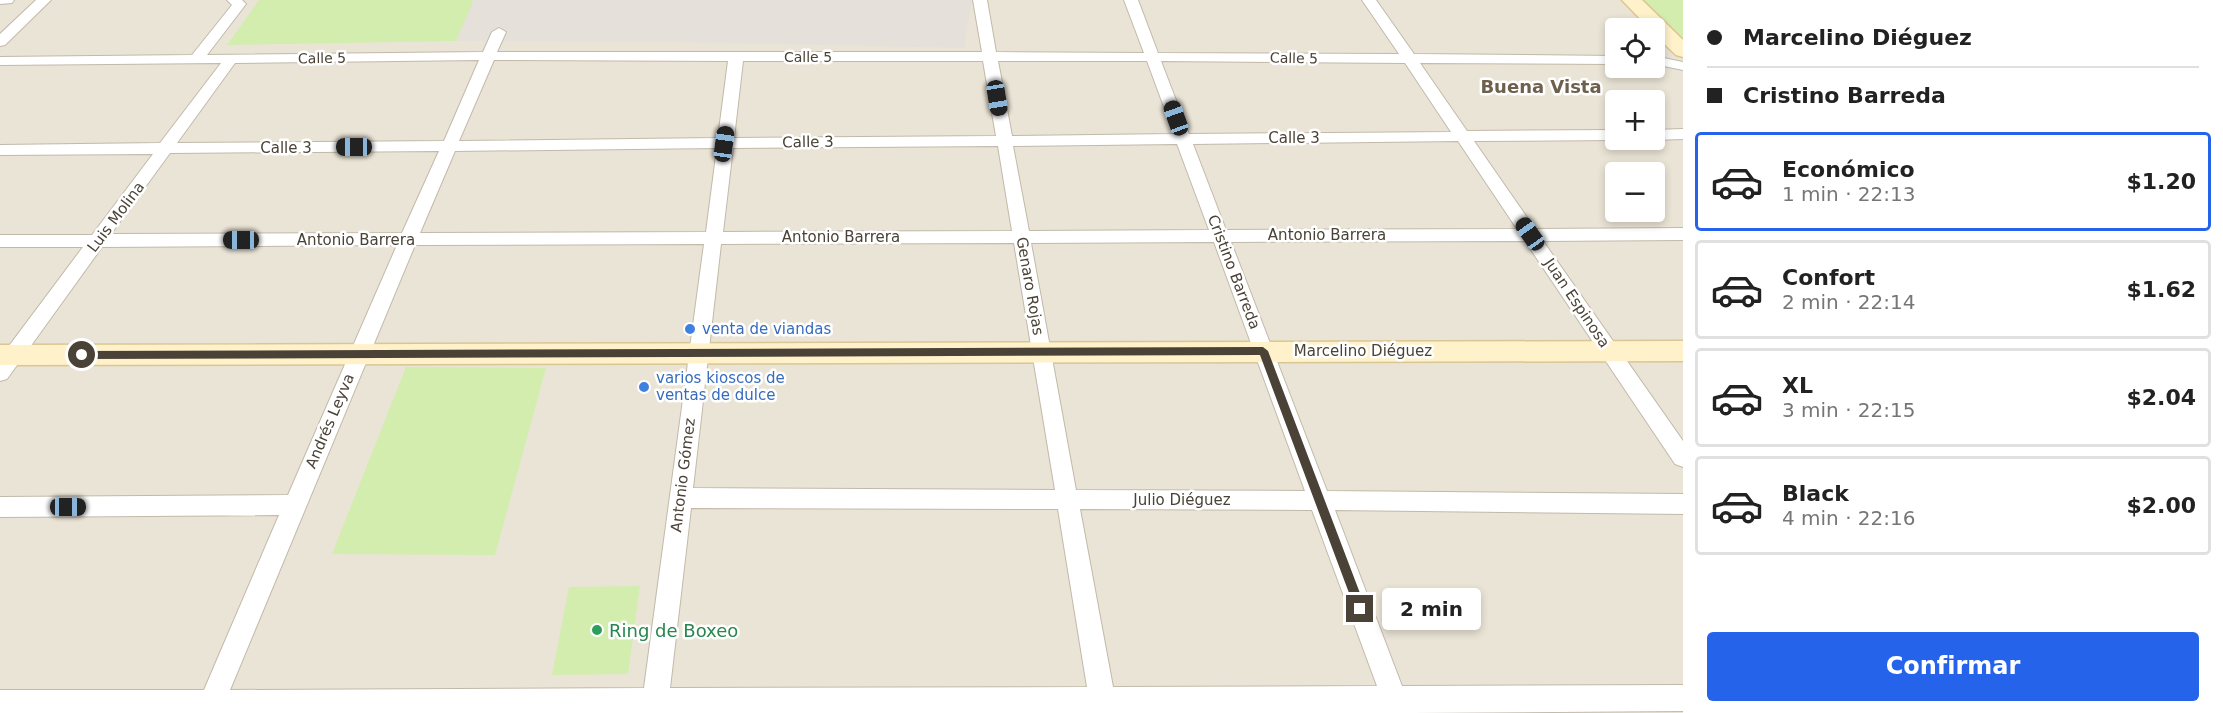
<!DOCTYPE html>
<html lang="es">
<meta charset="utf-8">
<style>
:root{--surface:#fff;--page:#f6f6f6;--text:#222;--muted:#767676;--line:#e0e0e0;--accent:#2563eb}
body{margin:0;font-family:"DejaVu Sans",sans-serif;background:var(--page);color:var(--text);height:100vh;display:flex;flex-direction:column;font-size:22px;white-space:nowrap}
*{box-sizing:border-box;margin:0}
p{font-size:20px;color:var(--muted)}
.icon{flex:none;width:33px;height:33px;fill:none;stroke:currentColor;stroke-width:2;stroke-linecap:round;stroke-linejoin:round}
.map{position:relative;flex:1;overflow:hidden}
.side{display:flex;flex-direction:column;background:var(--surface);width:540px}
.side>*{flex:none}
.guide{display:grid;align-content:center;height:132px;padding:0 24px;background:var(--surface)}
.fabs{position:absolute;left:1605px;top:18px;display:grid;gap:12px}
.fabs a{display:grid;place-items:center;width:60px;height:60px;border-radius:6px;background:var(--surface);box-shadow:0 3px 9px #0003;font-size:30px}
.end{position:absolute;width:27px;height:27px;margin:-14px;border:8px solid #4a4236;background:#fff;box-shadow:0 0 0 3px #fff}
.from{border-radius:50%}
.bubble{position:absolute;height:42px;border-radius:6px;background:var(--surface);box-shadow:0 3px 9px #0003;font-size:20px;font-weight:600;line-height:42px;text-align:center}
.car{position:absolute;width:18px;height:36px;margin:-18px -9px;border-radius:8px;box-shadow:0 0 4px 2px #0007;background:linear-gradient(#222 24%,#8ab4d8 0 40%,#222 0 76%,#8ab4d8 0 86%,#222 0)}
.guide b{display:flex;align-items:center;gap:21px;height:57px;font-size:22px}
.guide b+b{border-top:2px solid var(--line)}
.guide i{width:15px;height:15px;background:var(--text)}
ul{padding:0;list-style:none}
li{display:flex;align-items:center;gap:18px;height:99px;margin:0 12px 9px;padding:0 12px;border:3px solid var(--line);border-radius:6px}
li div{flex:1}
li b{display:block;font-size:22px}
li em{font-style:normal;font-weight:600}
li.on{border-color:var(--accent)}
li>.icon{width:54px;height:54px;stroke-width:1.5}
.action{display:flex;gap:12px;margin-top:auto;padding:12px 24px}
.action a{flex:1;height:69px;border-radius:6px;background:var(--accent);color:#fff;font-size:24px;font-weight:600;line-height:69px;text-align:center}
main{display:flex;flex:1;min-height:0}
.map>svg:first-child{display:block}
.residential{fill:#eae4d6;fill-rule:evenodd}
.industrial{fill:#e5e0da}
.green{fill:#d2edae}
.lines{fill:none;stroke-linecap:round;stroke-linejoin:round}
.street-casing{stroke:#c2b9aa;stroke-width:2}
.secondary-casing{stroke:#dac694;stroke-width:3}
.street{fill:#fff;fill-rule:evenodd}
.secondary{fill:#fff1c9;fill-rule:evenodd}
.route{fill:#4a4236}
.shop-dot{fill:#3f7fe0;stroke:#fff;stroke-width:2}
.leisure-dot{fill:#2e9e5b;stroke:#fff;stroke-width:2}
.labels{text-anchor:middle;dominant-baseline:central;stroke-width:5;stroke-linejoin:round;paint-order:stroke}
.far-street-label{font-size:14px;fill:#4a4236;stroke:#fff}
.street-label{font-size:15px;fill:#4a4236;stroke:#fff}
.shop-label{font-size:15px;fill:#366cbe;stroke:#fff;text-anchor:start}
.far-district-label{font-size:18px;font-weight:bold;fill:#6e604c;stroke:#fff}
.near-leisure-label{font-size:18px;fill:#27864d;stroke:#fff;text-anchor:start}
</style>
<main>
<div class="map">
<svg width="1683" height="713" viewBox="0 0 1683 713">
<rect width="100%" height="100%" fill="#f6f1e9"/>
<path class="residential" d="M0,0H1683V713H0ZM1616,28H1654V68H1616ZM1616,100H1654V140H1616ZM1616,172H1654V212H1616Z"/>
<path class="industrial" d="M472,0H972L964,48L673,42L456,41Z"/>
<path class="green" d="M259,0H472L473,2L456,41L227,45Z
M1643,0H1683V39Z
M406,367L546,368L495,555L332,554Z
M640,586L628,674L552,675L569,587Z"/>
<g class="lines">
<g class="street-casing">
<path id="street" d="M0,0H14L12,3L0,4Z
M36,0H51L5,45L0,46V34Z
M227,0H242L246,4L207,55L483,52L492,32L499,28L506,32L497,52H982L973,0H987L996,52L1144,53L1124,0H1138L1158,53L1399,54L1362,0H1376L1414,54L1616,56V64L1420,63L1467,131L1616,130V140L1474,141L1535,229L1683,228V240L1543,241L1683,441V467L1675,464L1525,241L1231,242L1327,491L1683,494V514L1335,510L1402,686L1683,685V711L1413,713H0V690H204L279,515L0,517V497L288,495L397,245L102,247L7,379L0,381V358L83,247H0V235H92L153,154L0,155V145L160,143L221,63L0,65V57L192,55L232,5ZM479,60L444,141L177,143L235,63ZM494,60L728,61L718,138L459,141ZM743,61H983L996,136L734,138ZM998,61H1147L1174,134L1012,136ZM1161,61L1405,63L1451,132L1189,134ZM1458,141L1517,229L1226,230L1193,144ZM1177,144L1209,230L1029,231L1013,146ZM998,146L1012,231L723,232L733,148ZM717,148L706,232L420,233L455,151ZM439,151L402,233L111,234L170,153ZM1214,242L1305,491L1076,490L1031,243ZM1014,243L1055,490L693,488L721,244ZM704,244L644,688L230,690L415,245ZM691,508L1058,509L1087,687L670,688ZM1080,509L1312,510L1377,686L1113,687Z
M1654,56L1683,62V70L1654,64Z
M1683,129V139L1654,140H1653H1654V130Z"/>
</g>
<g class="secondary-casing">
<path id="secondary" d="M1622,0H1642L1683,40V57L1676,55L1654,34V28H1649Z
M1683,341V361L0,365V345Z"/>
</g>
<use href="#street" class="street"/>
<use href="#secondary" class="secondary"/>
</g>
<path class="route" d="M1263,347L1268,351L1366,609L1360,615L1355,609L1260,355L82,359L77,355L82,351Z"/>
<g class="shop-dot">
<circle cx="690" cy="329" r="6"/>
<circle cx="644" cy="387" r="6"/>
</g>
<circle class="leisure-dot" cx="597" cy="630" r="6"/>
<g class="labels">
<g class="far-street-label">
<text x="808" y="57">Calle 5</text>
<text transform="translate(322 58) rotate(-1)">Calle 5</text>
<text transform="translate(1294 58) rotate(1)">Calle 5</text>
</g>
<g class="street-label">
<text x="1294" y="138">Calle 3</text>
<text transform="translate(808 142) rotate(-1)">Calle 3</text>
<text x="286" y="148">Calle 3</text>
<text transform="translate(116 217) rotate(-53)">Luis Molina</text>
<text x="1327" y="235">Antonio Barrera</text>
<text x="841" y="237">Antonio Barrera</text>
<text x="356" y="240">Antonio Barrera</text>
<text transform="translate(1234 272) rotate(69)">Cristino Barreda</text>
<text transform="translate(1030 286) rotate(80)">Genaro Rojas</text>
<text transform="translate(1577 303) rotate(56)">Juan Espinosa</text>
<text x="1363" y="351">Marcelino Diéguez</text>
<text transform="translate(330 421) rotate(-67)">Andrés Leyva</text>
<text transform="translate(683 475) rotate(-83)">Antonio Gómez</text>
<text x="1182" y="500">Julio Diéguez</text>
</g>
<g class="shop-label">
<text x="702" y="329">venta de viandas</text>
<text x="656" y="378">varios kioscos de<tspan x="656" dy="17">ventas de dulce</tspan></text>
</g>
<g class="far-district-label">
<text x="1541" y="86">Buena Vista</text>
</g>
<g class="near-leisure-label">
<text x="609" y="630">Ring de Boxeo</text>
</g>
</g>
</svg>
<div class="fabs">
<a><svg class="icon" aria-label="locate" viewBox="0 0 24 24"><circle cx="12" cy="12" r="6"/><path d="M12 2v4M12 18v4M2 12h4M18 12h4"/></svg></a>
<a>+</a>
<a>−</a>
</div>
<i class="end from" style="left:82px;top:355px"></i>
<i class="end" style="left:1360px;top:609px"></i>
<div class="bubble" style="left:1382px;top:588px;width:99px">2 min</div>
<i class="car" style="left:997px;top:98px;rotate:171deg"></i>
<i class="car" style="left:1176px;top:118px;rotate:340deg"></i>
<i class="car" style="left:724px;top:144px;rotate:8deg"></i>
<i class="car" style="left:354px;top:147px;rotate:270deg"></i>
<i class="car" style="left:1530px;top:234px;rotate:325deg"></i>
<i class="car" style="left:241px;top:240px;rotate:270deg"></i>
<i class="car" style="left:68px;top:507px;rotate:90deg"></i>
</div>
<section class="side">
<div class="guide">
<b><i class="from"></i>Marcelino Diéguez</b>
<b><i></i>Cristino Barreda</b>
</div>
<ul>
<li class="on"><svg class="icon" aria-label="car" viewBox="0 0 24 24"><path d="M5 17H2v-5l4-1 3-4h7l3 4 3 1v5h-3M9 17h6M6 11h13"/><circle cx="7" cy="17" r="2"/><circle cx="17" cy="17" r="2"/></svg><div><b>Económico</b><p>1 min · 22:13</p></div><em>$1.20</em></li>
<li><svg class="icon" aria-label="car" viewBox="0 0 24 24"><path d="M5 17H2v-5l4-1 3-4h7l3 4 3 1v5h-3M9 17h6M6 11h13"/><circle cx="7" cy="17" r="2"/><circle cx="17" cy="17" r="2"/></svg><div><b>Confort</b><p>2 min · 22:14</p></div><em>$1.62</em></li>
<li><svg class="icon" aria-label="car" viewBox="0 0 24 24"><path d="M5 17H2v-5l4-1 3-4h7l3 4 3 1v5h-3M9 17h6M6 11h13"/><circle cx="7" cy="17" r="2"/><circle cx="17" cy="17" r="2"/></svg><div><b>XL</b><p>3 min · 22:15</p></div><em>$2.04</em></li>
<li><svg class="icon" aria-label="car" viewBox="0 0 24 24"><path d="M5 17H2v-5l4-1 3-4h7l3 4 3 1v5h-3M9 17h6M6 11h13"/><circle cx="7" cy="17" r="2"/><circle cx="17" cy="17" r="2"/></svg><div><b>Black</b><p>4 min · 22:16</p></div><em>$2.00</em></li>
</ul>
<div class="action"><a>Confirmar</a></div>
</section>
</main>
